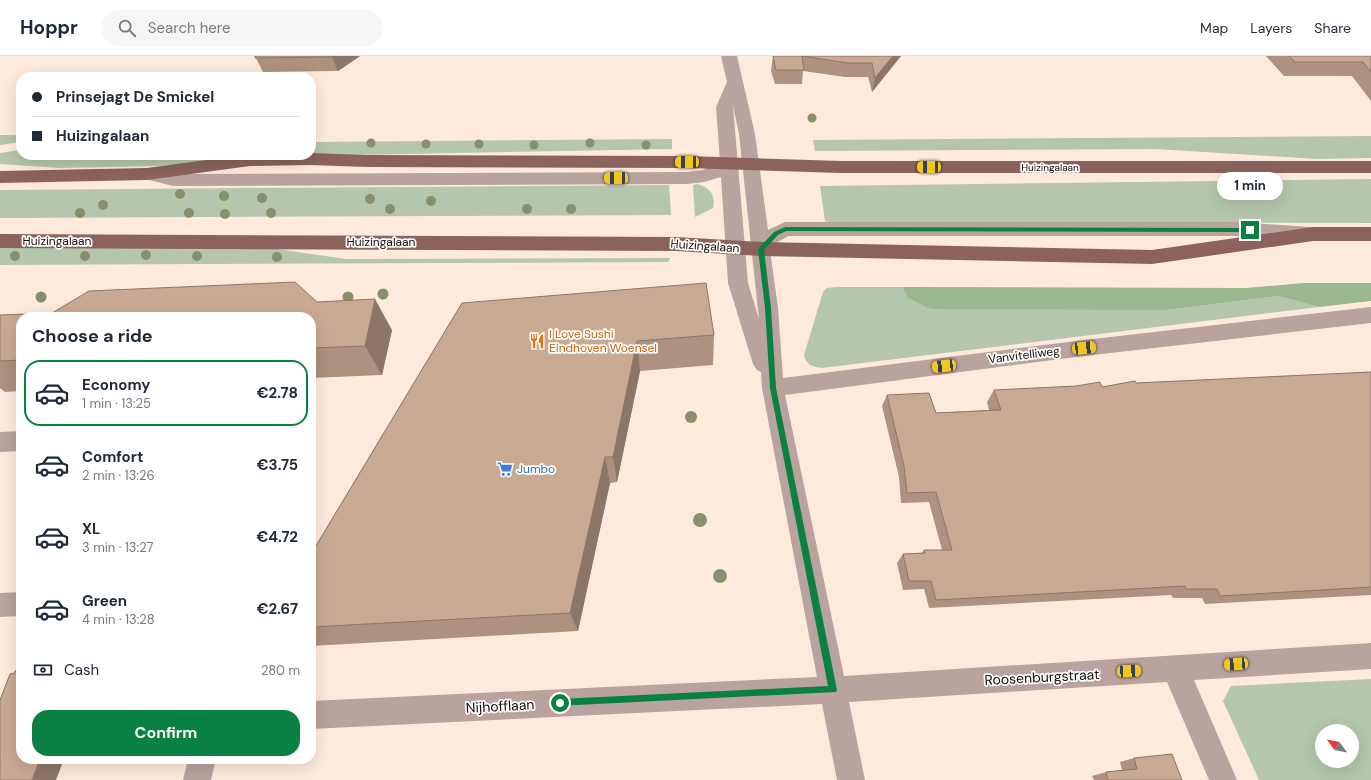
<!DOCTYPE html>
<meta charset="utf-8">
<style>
:root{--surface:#fff;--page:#f6f6f7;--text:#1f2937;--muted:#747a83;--line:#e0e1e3;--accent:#0b8043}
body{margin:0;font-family:"DM Sans",sans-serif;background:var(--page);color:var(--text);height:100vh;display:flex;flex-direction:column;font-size:15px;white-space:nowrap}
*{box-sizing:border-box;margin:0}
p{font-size:13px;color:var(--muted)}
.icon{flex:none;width:22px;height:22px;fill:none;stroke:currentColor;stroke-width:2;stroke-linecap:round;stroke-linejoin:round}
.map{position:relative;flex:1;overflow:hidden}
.sheet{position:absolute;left:16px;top:256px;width:300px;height:452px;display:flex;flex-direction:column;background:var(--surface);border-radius:16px;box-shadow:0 4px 16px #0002}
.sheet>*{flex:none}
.hud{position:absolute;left:16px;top:16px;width:300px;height:88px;border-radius:16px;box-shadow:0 4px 16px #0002;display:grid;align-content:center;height:88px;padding:0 16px;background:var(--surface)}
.needle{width:26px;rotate:302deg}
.fabs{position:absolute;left:1315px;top:668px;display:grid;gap:8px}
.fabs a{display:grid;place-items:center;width:44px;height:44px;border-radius:50%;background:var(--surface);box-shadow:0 4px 16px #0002;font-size:20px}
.end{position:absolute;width:18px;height:18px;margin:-9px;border:5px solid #0b8043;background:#fff;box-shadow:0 0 0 2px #fff}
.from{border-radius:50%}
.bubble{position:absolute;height:28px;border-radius:14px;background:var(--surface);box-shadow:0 4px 16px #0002;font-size:13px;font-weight:700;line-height:28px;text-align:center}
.car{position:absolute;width:12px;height:24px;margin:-12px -6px;border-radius:5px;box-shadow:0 0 3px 1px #0007;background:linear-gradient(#f5c518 24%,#345 0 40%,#f5c518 0 76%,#345 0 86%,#f5c518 0)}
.hud b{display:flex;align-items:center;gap:14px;height:38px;font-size:15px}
.hud b+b{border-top:1px solid var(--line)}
.hud i{width:10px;height:10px;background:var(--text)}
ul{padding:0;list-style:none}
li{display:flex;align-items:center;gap:12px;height:66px;margin:0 8px 6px;padding:0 8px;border:2px solid transparent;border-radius:16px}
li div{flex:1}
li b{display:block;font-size:15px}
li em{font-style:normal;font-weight:700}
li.active{border-color:var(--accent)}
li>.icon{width:36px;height:36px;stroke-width:1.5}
h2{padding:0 16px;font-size:18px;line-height:48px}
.pay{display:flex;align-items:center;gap:10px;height:44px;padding:0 16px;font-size:15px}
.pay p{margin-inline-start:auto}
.action{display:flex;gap:8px;margin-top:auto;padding:8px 16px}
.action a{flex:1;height:46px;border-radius:16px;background:var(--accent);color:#fff;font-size:16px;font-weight:700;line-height:46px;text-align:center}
header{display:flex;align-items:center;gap:24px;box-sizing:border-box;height:56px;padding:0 20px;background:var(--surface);border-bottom:1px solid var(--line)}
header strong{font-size:19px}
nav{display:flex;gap:22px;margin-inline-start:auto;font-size:14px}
.search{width:280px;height:36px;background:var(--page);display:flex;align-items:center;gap:10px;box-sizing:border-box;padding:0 14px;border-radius:16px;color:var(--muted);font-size:15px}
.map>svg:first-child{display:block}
.green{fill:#b4c6ab;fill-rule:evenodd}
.forest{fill:#9bb78e}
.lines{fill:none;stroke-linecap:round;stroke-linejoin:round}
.minor{fill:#baa29e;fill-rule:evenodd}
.major{fill:#8b625d;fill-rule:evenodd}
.tree{fill:#87906a}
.wall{fill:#ae917e}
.shaded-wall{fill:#8d7667}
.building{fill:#caa993;stroke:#8d7667}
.route{fill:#0b8043}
.labels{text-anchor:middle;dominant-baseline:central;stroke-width:3.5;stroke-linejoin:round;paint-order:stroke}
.far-street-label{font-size:10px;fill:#170c05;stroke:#fff}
.street-label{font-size:12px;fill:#170c05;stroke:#fff}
.food-label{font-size:12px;fill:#c56008;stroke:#fff;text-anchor:start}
.shop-label{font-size:12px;fill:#366cbe;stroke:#fff;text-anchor:start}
.near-street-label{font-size:14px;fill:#170c05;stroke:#fff}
</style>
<header>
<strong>Hoppr</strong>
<div class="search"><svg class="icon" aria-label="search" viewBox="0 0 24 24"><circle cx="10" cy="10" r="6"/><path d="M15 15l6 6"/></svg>Search here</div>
<nav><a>Map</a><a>Layers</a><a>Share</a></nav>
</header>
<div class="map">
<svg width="1371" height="724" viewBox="0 0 1371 724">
<rect width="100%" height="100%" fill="#feeadb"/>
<path class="green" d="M0,79H21V86L0,89Z
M1371,80V102L1317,103L1155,93L815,95L813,84Z
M672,83V93L252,101L162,110L60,112L0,108V97L21,94V99H311V86Z
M1371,123V167L828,166L825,165L820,130Z
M697,128C710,132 716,138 713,152L695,161L693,129Z
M669,129L671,159L0,162V134Z
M248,189L346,203L670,202L668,206L0,209V190Z
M836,231H902L908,242L1167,254L1278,240L1319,251L822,312C813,311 806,309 804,299L823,236L827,232Z
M1371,623V724H1259L1223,645L1231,630ZM1322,675H1352V705H1322Z"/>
<path class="forest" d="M1304,227H1371V245L1319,251L1278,240L1167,254L931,253L908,242L902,231L1246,232Z"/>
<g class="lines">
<path class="minor" d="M721,0H737L755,78L768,174L785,166H1234L1310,171L1317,173L1319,178L1317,183L1310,185L1234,180H788L776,187L770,194L778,252L783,322L1084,284L1371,251V267L1084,300L785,339L844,620L1371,587V613L1194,624L1237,724H1209L1167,626L849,646L865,724H837L822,648L311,673V645L817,621L762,332L761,316L757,314L753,308L728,227L721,121L704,126L687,128L173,130L141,122L138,118L141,114L147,112L173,118L687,116L703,114L720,105L716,51L727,26ZM733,50L739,78L759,263L748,227Z
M21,375V395L0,396V376Z
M21,536V560L0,561V537Z
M188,703H216L211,724H183Z"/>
<path class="major" d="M311,97L366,99L687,100L841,105H1371V117H841L687,112L366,111L310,109L250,110L147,124L0,127V115L147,112L244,99H311Z
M1313,171H1371V185H1313L1152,208L761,200L676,195L0,192V178L676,181L761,186L1152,194Z"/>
</g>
<g class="tree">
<circle cx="812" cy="62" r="4.5"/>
<circle cx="371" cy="87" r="4.5"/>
<circle cx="590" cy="87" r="4.5"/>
<circle cx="426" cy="88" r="4.5"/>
<circle cx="479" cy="88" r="4.5"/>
<circle cx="534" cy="89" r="4.5"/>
<circle cx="646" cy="89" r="4.5"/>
<circle cx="180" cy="138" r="5"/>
<circle cx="224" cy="140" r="5"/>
<circle cx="262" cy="142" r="5"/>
<circle cx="370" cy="143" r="5"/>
<circle cx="431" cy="145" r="5"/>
<circle cx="103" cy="149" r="5"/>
<circle cx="390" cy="153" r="5"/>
<circle cx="527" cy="153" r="5"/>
<circle cx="571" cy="153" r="5"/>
<circle cx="80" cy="157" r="5"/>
<circle cx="189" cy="157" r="5"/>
<circle cx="271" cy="157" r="5"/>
<circle cx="225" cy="158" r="5"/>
<circle cx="146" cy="199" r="5"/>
<circle cx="15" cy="200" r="5"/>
<circle cx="85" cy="200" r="5"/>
<circle cx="197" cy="200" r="5"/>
<circle cx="277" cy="201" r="5"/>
<circle cx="383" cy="238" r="5.5"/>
<circle cx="41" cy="241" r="5.5"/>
<circle cx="348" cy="241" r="5.5"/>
<circle cx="691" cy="361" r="6"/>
<circle cx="700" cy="464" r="7"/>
<circle cx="720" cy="520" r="7"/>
</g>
<path class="wall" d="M255,0H360L338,15L263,16Z
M773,0H901L872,36L868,21H845L803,15L802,28H775L771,15Z
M1266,0H1371V45L1352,20H1284Z
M317,246L392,274L382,319L311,322V261H21V335L5,336L0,332V259Z
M462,247L714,279L713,309L640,315L617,426L610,427L578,575L311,590V498Z
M1371,316V539L1205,548L1202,542H1173L1171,539L929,552L924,533L903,534L897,507L903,498L922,497L924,494H942L929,446L901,447L899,421L882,350L887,339L936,357L989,354L987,346L994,334L1102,331L1136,327Z
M1134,702L1182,724H1094L1092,720L1106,716L1122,714L1120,706Z"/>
<path class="shaded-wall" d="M334,0H360L338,15L332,1Z
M893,0H901L872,36L875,22Z
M375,243L392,274L382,319L365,290Z
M637,285L640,315L617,426L613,401Z
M605,401L610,427L578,575L570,557Z
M40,703H64L56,724H32Z"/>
<path class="building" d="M255,0H334L332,1L255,2Z
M773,0H893L875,22L872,7H848L802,0L804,14H776Z
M1289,0H1371V16L1363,6H1295Z
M295,226L317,246L375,243L365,290L311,292V261H21V304L0,305V259L52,257L89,235Z
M706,227L714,279L637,285L613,401H605L570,557L311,571V498L462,247Z
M1371,316V531L1220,540L1217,533H1186L1185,530L936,544L931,525H909L903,498L925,497L924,494H952L936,436L907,437L904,410L887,339L929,337L936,357L1001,354L994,334L1076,330L1100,326L1102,331L1135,325L1136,327Z
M21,614V703H40L32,724H0V644L10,618L15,617V615Z
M1172,698L1182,724H1108L1106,716L1137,713L1134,702Z"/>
<path class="route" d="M785,171L1250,172L1252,174L1250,176L786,175L778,179L764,194L771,252L776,332L837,634L836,636L557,650V644L560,643L828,630L770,332L765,252L758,193L774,176Z"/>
<defs>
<g id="restaurant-bare" transform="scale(1.2)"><path d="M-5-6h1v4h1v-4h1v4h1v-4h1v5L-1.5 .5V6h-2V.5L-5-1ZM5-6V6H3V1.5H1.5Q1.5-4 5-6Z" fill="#e8710a" stroke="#fff" stroke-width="2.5" paint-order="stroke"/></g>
<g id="supermarket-bare" transform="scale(1.2)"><path d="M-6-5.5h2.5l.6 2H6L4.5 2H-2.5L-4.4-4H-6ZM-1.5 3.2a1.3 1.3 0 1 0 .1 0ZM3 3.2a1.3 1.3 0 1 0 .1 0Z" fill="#3f7fe0" stroke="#fff" stroke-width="2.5" paint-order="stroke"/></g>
</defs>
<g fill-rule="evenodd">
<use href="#restaurant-bare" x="537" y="285"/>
<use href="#supermarket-bare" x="505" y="413"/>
</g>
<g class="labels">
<g class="far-street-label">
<text x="1050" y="111">Huizingalaan</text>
</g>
<g class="street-label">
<text x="57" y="185">Huizingalaan</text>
<text x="381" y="186">Huizingalaan</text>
<text transform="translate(705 190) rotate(4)">Huizingalaan</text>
<text transform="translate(1024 299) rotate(-7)">Vanvitelliweg</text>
</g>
<g class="food-label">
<text x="549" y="278">I Love Sushi<tspan x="549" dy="14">Eindhoven Woensel</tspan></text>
</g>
<g class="shop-label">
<text x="517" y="413">Jumbo</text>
</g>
<g class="near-street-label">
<text transform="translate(1042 621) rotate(-3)">Roosenburgstraat</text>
<text transform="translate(500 650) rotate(-3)">Nijhofflaan</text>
</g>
</g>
</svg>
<div class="fabs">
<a><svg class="needle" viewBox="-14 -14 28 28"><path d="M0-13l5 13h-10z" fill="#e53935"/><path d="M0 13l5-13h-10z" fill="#747a83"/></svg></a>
</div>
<i class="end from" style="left:560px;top:647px"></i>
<i class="end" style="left:1250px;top:174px"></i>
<div class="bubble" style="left:1217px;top:116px;width:66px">1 min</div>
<i class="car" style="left:687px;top:106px;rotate:270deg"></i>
<i class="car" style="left:929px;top:111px;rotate:270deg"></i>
<i class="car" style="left:616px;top:122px;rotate:270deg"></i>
<i class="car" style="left:1084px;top:292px;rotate:84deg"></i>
<i class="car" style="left:944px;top:310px;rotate:263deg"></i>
<i class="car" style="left:1236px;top:608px;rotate:266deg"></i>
<i class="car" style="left:1129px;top:615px;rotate:87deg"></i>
<div class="hud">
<b><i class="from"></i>Prinsejagt De Smickel</b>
<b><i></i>Huizingalaan</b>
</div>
<section class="sheet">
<h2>Choose a ride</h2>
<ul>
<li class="active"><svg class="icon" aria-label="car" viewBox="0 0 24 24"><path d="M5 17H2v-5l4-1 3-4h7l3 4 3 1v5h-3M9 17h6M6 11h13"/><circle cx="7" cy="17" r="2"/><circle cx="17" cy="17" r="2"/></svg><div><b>Economy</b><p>1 min · 13:25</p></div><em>€2.78</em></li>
<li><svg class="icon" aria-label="car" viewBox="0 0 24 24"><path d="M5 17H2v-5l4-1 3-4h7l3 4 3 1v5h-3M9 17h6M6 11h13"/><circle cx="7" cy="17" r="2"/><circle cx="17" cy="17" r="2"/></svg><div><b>Comfort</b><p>2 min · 13:26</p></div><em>€3.75</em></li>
<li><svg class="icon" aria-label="car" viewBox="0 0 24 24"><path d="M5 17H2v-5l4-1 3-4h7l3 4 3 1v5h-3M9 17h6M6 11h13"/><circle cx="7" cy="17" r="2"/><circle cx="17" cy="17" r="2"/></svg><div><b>XL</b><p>3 min · 13:27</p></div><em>€4.72</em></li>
<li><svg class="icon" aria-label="car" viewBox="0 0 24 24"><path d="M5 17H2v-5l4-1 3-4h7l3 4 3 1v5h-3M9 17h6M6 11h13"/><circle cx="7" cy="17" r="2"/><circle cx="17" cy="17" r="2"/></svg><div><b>Green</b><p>4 min · 13:28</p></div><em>€2.67</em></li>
</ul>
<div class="pay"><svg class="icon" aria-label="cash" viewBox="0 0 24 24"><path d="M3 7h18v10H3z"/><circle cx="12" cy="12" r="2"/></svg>Cash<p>280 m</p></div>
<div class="action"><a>Confirm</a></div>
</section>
</div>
